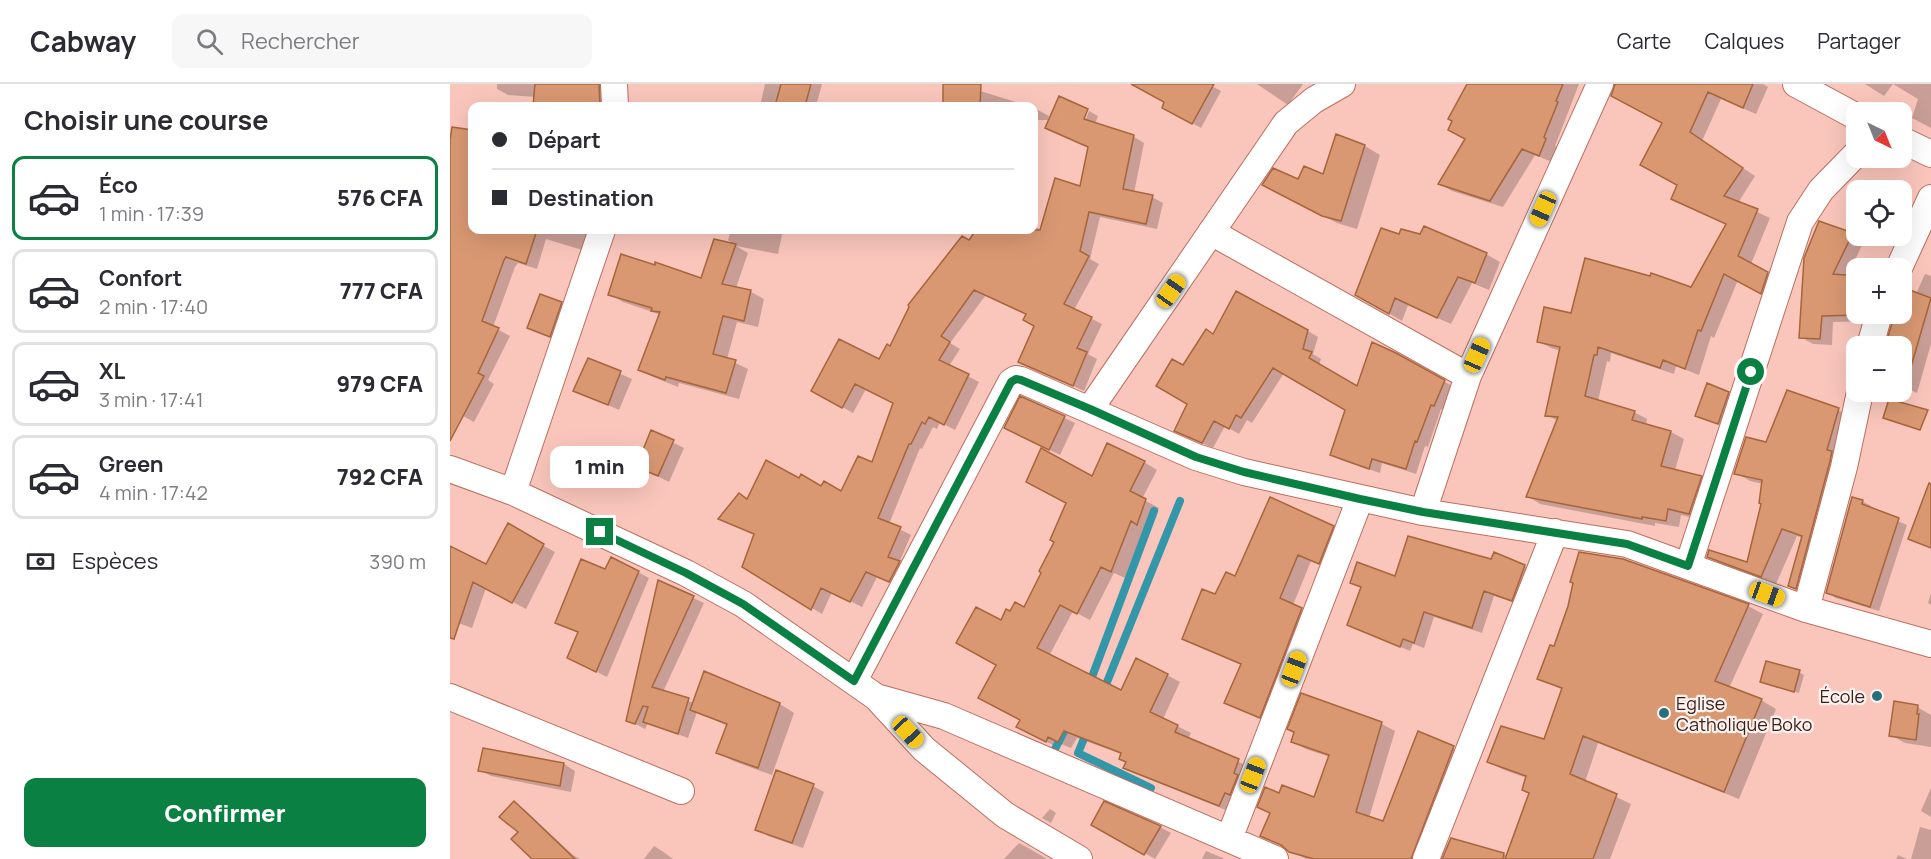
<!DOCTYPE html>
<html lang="fr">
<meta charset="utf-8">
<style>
:root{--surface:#fff;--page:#f7f7f7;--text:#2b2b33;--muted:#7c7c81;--line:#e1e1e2;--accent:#0b8043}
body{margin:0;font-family:Manrope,sans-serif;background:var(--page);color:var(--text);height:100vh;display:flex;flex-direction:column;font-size:22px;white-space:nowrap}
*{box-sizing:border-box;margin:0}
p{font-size:20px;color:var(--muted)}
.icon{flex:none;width:33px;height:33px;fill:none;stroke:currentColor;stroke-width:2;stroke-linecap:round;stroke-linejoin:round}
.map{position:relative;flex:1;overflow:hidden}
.drawer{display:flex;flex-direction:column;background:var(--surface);width:450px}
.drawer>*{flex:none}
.banner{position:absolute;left:18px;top:18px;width:570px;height:132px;border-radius:12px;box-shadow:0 6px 24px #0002;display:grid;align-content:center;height:132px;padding:0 24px;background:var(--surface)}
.needle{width:39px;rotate:137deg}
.buttons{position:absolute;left:1396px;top:18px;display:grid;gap:12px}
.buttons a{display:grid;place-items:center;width:66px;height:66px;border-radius:12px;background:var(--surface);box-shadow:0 6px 24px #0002;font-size:30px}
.end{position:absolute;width:27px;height:27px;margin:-14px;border:8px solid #0b8043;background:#fff;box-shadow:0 0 0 3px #fff}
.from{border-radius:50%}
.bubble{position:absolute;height:42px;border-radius:12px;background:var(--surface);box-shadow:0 6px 24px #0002;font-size:20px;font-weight:800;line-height:42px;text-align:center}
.car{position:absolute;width:18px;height:36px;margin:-18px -9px;border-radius:8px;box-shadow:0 0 4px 2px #0007;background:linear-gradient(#f5c518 24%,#345 0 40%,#f5c518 0 76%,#345 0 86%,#f5c518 0)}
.banner b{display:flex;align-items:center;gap:21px;height:57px;font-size:22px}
.banner b+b{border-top:2px solid var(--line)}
.banner i{width:15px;height:15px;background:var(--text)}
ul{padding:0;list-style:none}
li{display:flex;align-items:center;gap:18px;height:84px;margin:0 12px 9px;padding:0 12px;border:3px solid var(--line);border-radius:12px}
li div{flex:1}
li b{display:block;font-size:22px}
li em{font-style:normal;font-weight:800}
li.on{border-color:var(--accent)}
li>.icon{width:54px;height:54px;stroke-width:1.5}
h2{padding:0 24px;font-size:27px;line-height:72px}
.pay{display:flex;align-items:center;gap:15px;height:66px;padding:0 24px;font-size:22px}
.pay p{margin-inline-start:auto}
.button{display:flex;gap:12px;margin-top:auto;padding:12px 24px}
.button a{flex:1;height:69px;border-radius:12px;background:var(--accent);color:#fff;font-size:24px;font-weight:800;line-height:69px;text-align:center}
header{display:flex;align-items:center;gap:36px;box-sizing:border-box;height:84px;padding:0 30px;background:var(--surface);border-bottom:2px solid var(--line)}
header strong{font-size:28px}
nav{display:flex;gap:33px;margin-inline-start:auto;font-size:21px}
.search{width:420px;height:54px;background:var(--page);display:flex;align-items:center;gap:15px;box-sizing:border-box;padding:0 21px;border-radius:12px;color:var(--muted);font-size:22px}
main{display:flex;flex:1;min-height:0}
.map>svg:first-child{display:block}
.shadow{fill:#0003}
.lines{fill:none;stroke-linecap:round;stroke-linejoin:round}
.stream{stroke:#3397a9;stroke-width:8}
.building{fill:#d99872;stroke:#a6653b;stroke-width:1.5}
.minor-casing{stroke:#bc6e5f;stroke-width:28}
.minor{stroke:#fff;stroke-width:26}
.route{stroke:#0b8043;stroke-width:8}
.poi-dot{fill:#286f7c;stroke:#fcf3f1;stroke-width:2}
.labels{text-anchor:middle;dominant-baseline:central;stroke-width:4.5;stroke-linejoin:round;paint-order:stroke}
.poi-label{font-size:18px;fill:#3c1c16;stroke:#fcf3f1;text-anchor:end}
</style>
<header>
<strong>Cabway</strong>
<div class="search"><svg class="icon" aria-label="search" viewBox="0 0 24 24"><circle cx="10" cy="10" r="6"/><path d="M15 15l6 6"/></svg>Rechercher</div>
<nav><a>Carte</a><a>Calques</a><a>Partager</a></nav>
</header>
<main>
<section class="drawer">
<h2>Choisir une course</h2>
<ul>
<li class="on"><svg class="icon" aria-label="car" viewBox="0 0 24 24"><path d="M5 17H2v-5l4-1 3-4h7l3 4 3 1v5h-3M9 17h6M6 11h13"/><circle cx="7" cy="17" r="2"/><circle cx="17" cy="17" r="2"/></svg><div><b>Éco</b><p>1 min · 17:39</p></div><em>576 CFA</em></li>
<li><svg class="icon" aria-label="car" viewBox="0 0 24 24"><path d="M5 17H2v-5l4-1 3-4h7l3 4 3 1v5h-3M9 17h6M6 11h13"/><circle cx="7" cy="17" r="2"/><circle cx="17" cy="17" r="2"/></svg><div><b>Confort</b><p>2 min · 17:40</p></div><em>777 CFA</em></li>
<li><svg class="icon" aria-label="car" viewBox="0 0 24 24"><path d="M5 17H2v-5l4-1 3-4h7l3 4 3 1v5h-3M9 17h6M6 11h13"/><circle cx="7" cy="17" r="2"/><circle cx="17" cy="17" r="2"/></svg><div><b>XL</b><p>3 min · 17:41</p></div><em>979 CFA</em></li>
<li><svg class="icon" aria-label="car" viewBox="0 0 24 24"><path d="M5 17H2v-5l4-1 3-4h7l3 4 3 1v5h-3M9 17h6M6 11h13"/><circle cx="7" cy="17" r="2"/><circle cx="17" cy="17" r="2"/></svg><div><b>Green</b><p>4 min · 17:42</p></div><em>792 CFA</em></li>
</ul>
<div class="pay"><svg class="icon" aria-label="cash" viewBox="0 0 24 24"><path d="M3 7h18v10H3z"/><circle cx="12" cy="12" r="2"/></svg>Espèces<p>390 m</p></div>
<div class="button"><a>Confirmer</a></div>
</section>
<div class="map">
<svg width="1481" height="775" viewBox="0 0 1481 775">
<rect width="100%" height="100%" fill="#fac6bc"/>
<path class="shadow" d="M47,0H162L161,22H85L86,13L58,11L47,5Z
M315,0H372L366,22H310Z
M506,0H508L578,22H500Z
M683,0H758L771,7L751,44L713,23L716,18Z
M807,0H853L838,21Z
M1019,0H1129L1105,62L1108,63L1102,78L1085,71L1053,123L1002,107L990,100L1017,55Z
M1179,0H1313L1318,3L1306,30L1271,15L1252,57L1305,92L1288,119L1320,134L1301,180L1330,197L1324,216L1288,196L1264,254L1261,252L1249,291L1226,282L1224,290L1161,269L1160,278L1157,277L1148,317L1184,328L1197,335L1196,341L1221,348L1234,355L1225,386L1251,393L1264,400L1252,436L1231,431L1229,443L1205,439V442L1090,420L1078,412L1108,337L1097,331L1111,267L1101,264L1088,257L1122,231L1242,205L1277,141L1223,114L1229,100L1214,39Z
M1415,0H1481V44L1462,34L1468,15L1443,0L1434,12Z
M584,24L599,32L598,36H584Z
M639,27L648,32L645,40L684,53L694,59L684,109L702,113L713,119L707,145L650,133L640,175L649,180L624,226L652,240L638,270L647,275L634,307L569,277L586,242L577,230L536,211L500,259L510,265L499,282L529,298L505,346L490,338L487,345L483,343L472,365L470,364L439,440L461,451L449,479L460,485L450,503L427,493L412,523L382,508L372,530L294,483L305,451L271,435L298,416L349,396L392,409L422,380L444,319L416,305L403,329L363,307L430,277L527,146H584V141L591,147L631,104L640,63L630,41L633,42Z
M3,45L22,48V146H150L142,169L96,155L87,185L68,179L65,183L43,243L60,252L38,296L44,300L24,338L0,325V65Z
M887,52L915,62L930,71L907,145L887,139L829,109L849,97L874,92Z
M1370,139L1402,150L1414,157L1397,193L1407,194V230H1429L1425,237L1383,238L1382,261L1363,260L1351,253Z
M281,146H333L328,170L286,162L298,169L286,204L301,208L314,215L308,243L287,238L277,275L298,285L289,315L229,299L228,303L203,293L190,286L211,231L173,218L160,210L252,196L285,161L278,156Z
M1036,170L1050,178L1039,206L1022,199L1001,240L958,221L952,237L907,211Z
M1475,190L1481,192V260L1467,309L1452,302V262H1437L1445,230H1452V205L1466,210Z
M111,219L122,226L111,258L78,243Z
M858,247L868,253L863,270L871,275L869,281L908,304L945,270L1004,303L995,327L991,325L978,363L975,362L966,390L932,379L930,389L891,376L881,370L897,325L834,289L802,339L797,336L789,350L775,342L763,364L736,352L739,319L733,283L764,252Z
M139,276L182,295L169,326L125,306Z
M1278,309L1289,315L1280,345L1247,331Z
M571,314L625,339L610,371L567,350Z
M1388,326L1403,334L1354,510L1339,502L1353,454L1347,452L1326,500L1273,481L1259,472L1298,480L1313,420V400L1300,397L1286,389L1317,360Z
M202,348L234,364L219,398L188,382Z
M694,378L707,386L692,415L709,424L700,447L694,443L675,494L664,489L640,536L623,527L599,572L671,608L717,591L730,598L713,635L741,649L738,655L802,684L783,729L687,690L675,683L677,678L672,670L627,654L621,664L611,660L609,664L581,650L571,636L548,580L551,538L561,529L574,525L643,394Z
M1412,417L1421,422L1420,425L1457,441L1429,527L1386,514L1377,508Z
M58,442L105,468L76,525L36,504L22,544L0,536V464L36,482Z
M883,443L896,450L882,486L861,477L843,521L864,533L823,640L776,618L792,581L734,555L765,512L786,494Z
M1074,482L1084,488L1072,521L1044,512L1032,549L984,533L974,564L963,560L960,567L899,541L912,504L901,498Z
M156,487L188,488L199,494L157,593L129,579L130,549L107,539Z
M209,498L254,519L213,608L244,619L255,589L330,620L344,629L322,691L283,677L268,668L278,642L247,628L238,654L198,639L195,645L178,636Z
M1481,509V521L1478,519Z
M1298,522L1313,530L1279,604L1311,616L1326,625L1289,715L1148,659L1135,698L1181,720L1160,775H994L1001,755L1058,772L1080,709L1077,694L1054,686L1039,678L1095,657L1113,606L1089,595L1105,564Z
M1349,588L1354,591L1349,609L1311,597Z
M852,611L932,640L945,647L919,734L934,739L969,649L1017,671L976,775H856L812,752L829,711L864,715L880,673L856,665L842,657Z
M1467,623L1481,631V663L1455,659L1441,651Z
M114,680L125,687L121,708L41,692L30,686Z
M363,702L374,708L353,764L318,752L307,745Z
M1481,704V733L1471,727Z
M64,719L74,725L123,771L130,775H85L70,748Z
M600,725L606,729L601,739L592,734Z
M643,740L710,743L721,749L705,775Z
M1470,743L1481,746V775H1461Z
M569,759L580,765L597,775H554Z
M204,762L215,769L223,775H194Z
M756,767L773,774L774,775H752Z
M1448,771L1457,775H1446Z"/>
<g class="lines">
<path class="stream" d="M639,601L704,427
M653,608L730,417
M638,645L628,669L701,704
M605,665L619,638"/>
</g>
<path class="building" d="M85,0H149L150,22H83Z
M331,0H361L355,22H325Z
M493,0H531L530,22H493Z
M681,0H764L742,40L712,24L714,18Z
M1017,0H1113L1106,17L1108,18L1094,53L1096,55L1089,72L1072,65L1040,117L988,100L1015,55L998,46L1002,37L998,35Z
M1165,0H1303L1293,24L1258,8L1240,48L1293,84L1274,112L1308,125L1288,172L1318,188L1311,210L1274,190L1251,247L1248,246L1235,285L1213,276L1210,284L1148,263L1147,271H1144L1135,312L1185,327L1182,336L1221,347L1211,382L1252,392L1239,430L1218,425L1216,437L1192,433V435L1076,413L1108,333L1095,332L1110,263L1087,258L1094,223L1121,229L1135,174L1200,192L1201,189L1241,203L1276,140L1221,115L1227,101L1190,81L1212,39L1161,12Z
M609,12L638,25L634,35L684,51L673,105L703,111L696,140L639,128L630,167L639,172L614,220L642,233L627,264L637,268L623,302L568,278L584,242L573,236L576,230L524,206L491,252L500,258L489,276L519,290L494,341L479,333L475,340L472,338L461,360H459L428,434L451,443L438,473L450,477L439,498L416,488L400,518L371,504L361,526L292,483L304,450L268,435L289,409L297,415L316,376L349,394L351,390L371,402L374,397L391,407L408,372L422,378L443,319L405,300L392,324L361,307L389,255L429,275L437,260L440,262L459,223L458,221L512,152L519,156L526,146H590L605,94L630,102L638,63L595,44Z
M2,43L22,46V146H87L76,180L56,173L54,176L32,237L49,244L28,289L34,292L0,357V56Z
M886,50L915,61L891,137L872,132L812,101L823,84L848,95L854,82L873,90Z
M1369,137L1403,149L1383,190L1407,192V231L1372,232L1370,255L1349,254L1354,174Z
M974,142L1037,169L1025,199L1008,193L987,234L945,214L939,230L905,211L931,144L949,150L951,145L970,150Z
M264,155L286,160L272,200L301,206L294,237L273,232L263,270L286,276L276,309L216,293L215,296L188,286L210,228L201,227L202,224L158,211L171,170L205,181V178L251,194Z
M1452,203L1481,214L1458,293L1452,292V262H1435L1444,233L1452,235Z
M786,207L858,246L853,265L862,268L859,274L907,302L922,258L946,269L995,296L984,322L981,321L967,358L965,357L956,385L922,375L919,385L880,371L895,326L823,284L791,334L786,331L779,345L764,337L752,359L724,347L737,320L706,302L722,275L733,281L756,245L763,250Z
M90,210L112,218L100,253L77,244Z
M138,274L171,287L158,321L123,307Z
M1257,299L1279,308L1268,340L1245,332Z
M1337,306L1389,324L1377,366L1382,367L1380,377L1346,505L1338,502L1352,452L1332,445L1311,493L1257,473L1259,466L1297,478L1311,420L1309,419L1312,396L1284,390L1296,353L1316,358Z
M570,312L615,332L599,366L554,344Z
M1439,315L1478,326L1470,346L1433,334Z
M201,346L224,356L208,392L186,383Z
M657,359L695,377L680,407L696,415L687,441L681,437L661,488L651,483L627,530L610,521L587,564L671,606L686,574L718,590L700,628L728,641L725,648L789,675L784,689L788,691L780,711L775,709L769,722L673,684L676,678L669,675L671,669L614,647L608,658L598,653L596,658L566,643L570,636L528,614L546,581L506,559L526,523L551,536L556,525L560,527L565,518L574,523L591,489L589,487L604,458L600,456L616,419L576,398L591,364L642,392Z
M1479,399L1481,400V464L1458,455Z
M820,413L884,442L869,480L848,471L830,514L852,524L810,634L774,619L791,580L732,555L752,505L765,510L776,488L785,492Z
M1402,413L1413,416L1412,420L1449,434L1420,523L1376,509Z
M58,439L94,460L62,519L23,498L4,555L0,554V462L36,480Z
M958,452L1041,475L1044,468L1075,481L1062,517L1034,507L1022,544L974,528L964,559L953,555L950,563L897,541L911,503L900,499L907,478L945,492Z
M1129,468L1173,475L1299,520L1265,597L1312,615L1274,708L1133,652L1120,690L1167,710L1143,775H1055L1079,709L1072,706L1076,692L1037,678L1051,642L1094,655L1112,604L1087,595L1100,561L1104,562L1118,522L1123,499L1120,498Z
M161,473L189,487L146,588L117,574L128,548L105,539L131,475L155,485Z
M208,496L244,512L202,603L239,614L228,650L193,638L198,623L193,622L185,640L176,637Z
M1316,577L1350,586L1344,608L1310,598Z
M254,587L330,619L308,684L266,669L277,640L240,626Z
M851,609L932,638L906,728L933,737L968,647L1004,662L961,775H864L839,768L831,761L810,752L820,729L807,723L815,703L829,709L832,701L864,713L879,671L841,658L844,648L837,645Z
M1444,617L1468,621L1467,630H1469L1466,656L1439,652Z
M33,664L114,679L110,702L28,687Z
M326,686L364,700L342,759L305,746Z
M64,717L81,733L125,775H82L61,755L68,748L49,733Z
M654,717L711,742L694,771L641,741Z
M1001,754L1054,769L1053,775H992Z"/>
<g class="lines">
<g class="minor-casing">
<path id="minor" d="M164,0L165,22
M1346,0L1407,33
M1452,56L1481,70
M761,148L1018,292
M1449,184L1481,114
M1420,262L1429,230
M640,325L836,39L864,16L892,0
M0,385L63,408L236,489L293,520L426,613L474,665L555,731L629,775
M63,408L152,146
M973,428L1018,292L1150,0
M1238,482L1350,138L1371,106L1407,69
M1356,525L1394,383L1410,308
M404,597L561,298L566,295L571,296L746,373L794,388L973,428L1177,460L1356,525L1481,560
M0,613L231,707
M426,613L494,632L825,775
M779,755L910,415
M976,775L1105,448"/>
</g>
<use href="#minor" class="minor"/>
</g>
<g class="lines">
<path class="route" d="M150,448L236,489L293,520L404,597L561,298L566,295L571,296L640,325L746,373L794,388L910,415L973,428L1177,460L1238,482L1301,288"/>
</g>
<g class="poi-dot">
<circle cx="1427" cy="612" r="6"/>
<circle cx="1214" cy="629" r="6"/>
</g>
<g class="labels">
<g class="poi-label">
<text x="1415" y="612">École</text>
<text x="1226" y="619" text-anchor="start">Eglise<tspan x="1226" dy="21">Catholique Boko</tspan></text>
</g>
</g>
</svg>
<div class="buttons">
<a><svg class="needle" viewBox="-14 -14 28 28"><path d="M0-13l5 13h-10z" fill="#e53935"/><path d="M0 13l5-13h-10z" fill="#7c7c81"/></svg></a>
<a><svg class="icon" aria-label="locate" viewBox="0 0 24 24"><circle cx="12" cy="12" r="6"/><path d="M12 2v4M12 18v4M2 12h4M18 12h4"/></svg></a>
<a>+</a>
<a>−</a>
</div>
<i class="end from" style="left:1301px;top:288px"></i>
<i class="end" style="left:150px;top:448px"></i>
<div class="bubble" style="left:100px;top:362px;width:99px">1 min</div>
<i class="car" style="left:1093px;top:125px;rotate:204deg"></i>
<i class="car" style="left:721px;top:207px;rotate:35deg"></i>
<i class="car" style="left:1027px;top:271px;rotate:24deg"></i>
<i class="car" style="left:1317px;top:510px;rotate:110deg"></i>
<i class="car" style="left:844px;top:585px;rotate:21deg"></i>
<i class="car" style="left:458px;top:648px;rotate:137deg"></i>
<i class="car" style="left:803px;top:691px;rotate:21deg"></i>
<div class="banner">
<b><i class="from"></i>Départ</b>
<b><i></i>Destination</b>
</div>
</div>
</main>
